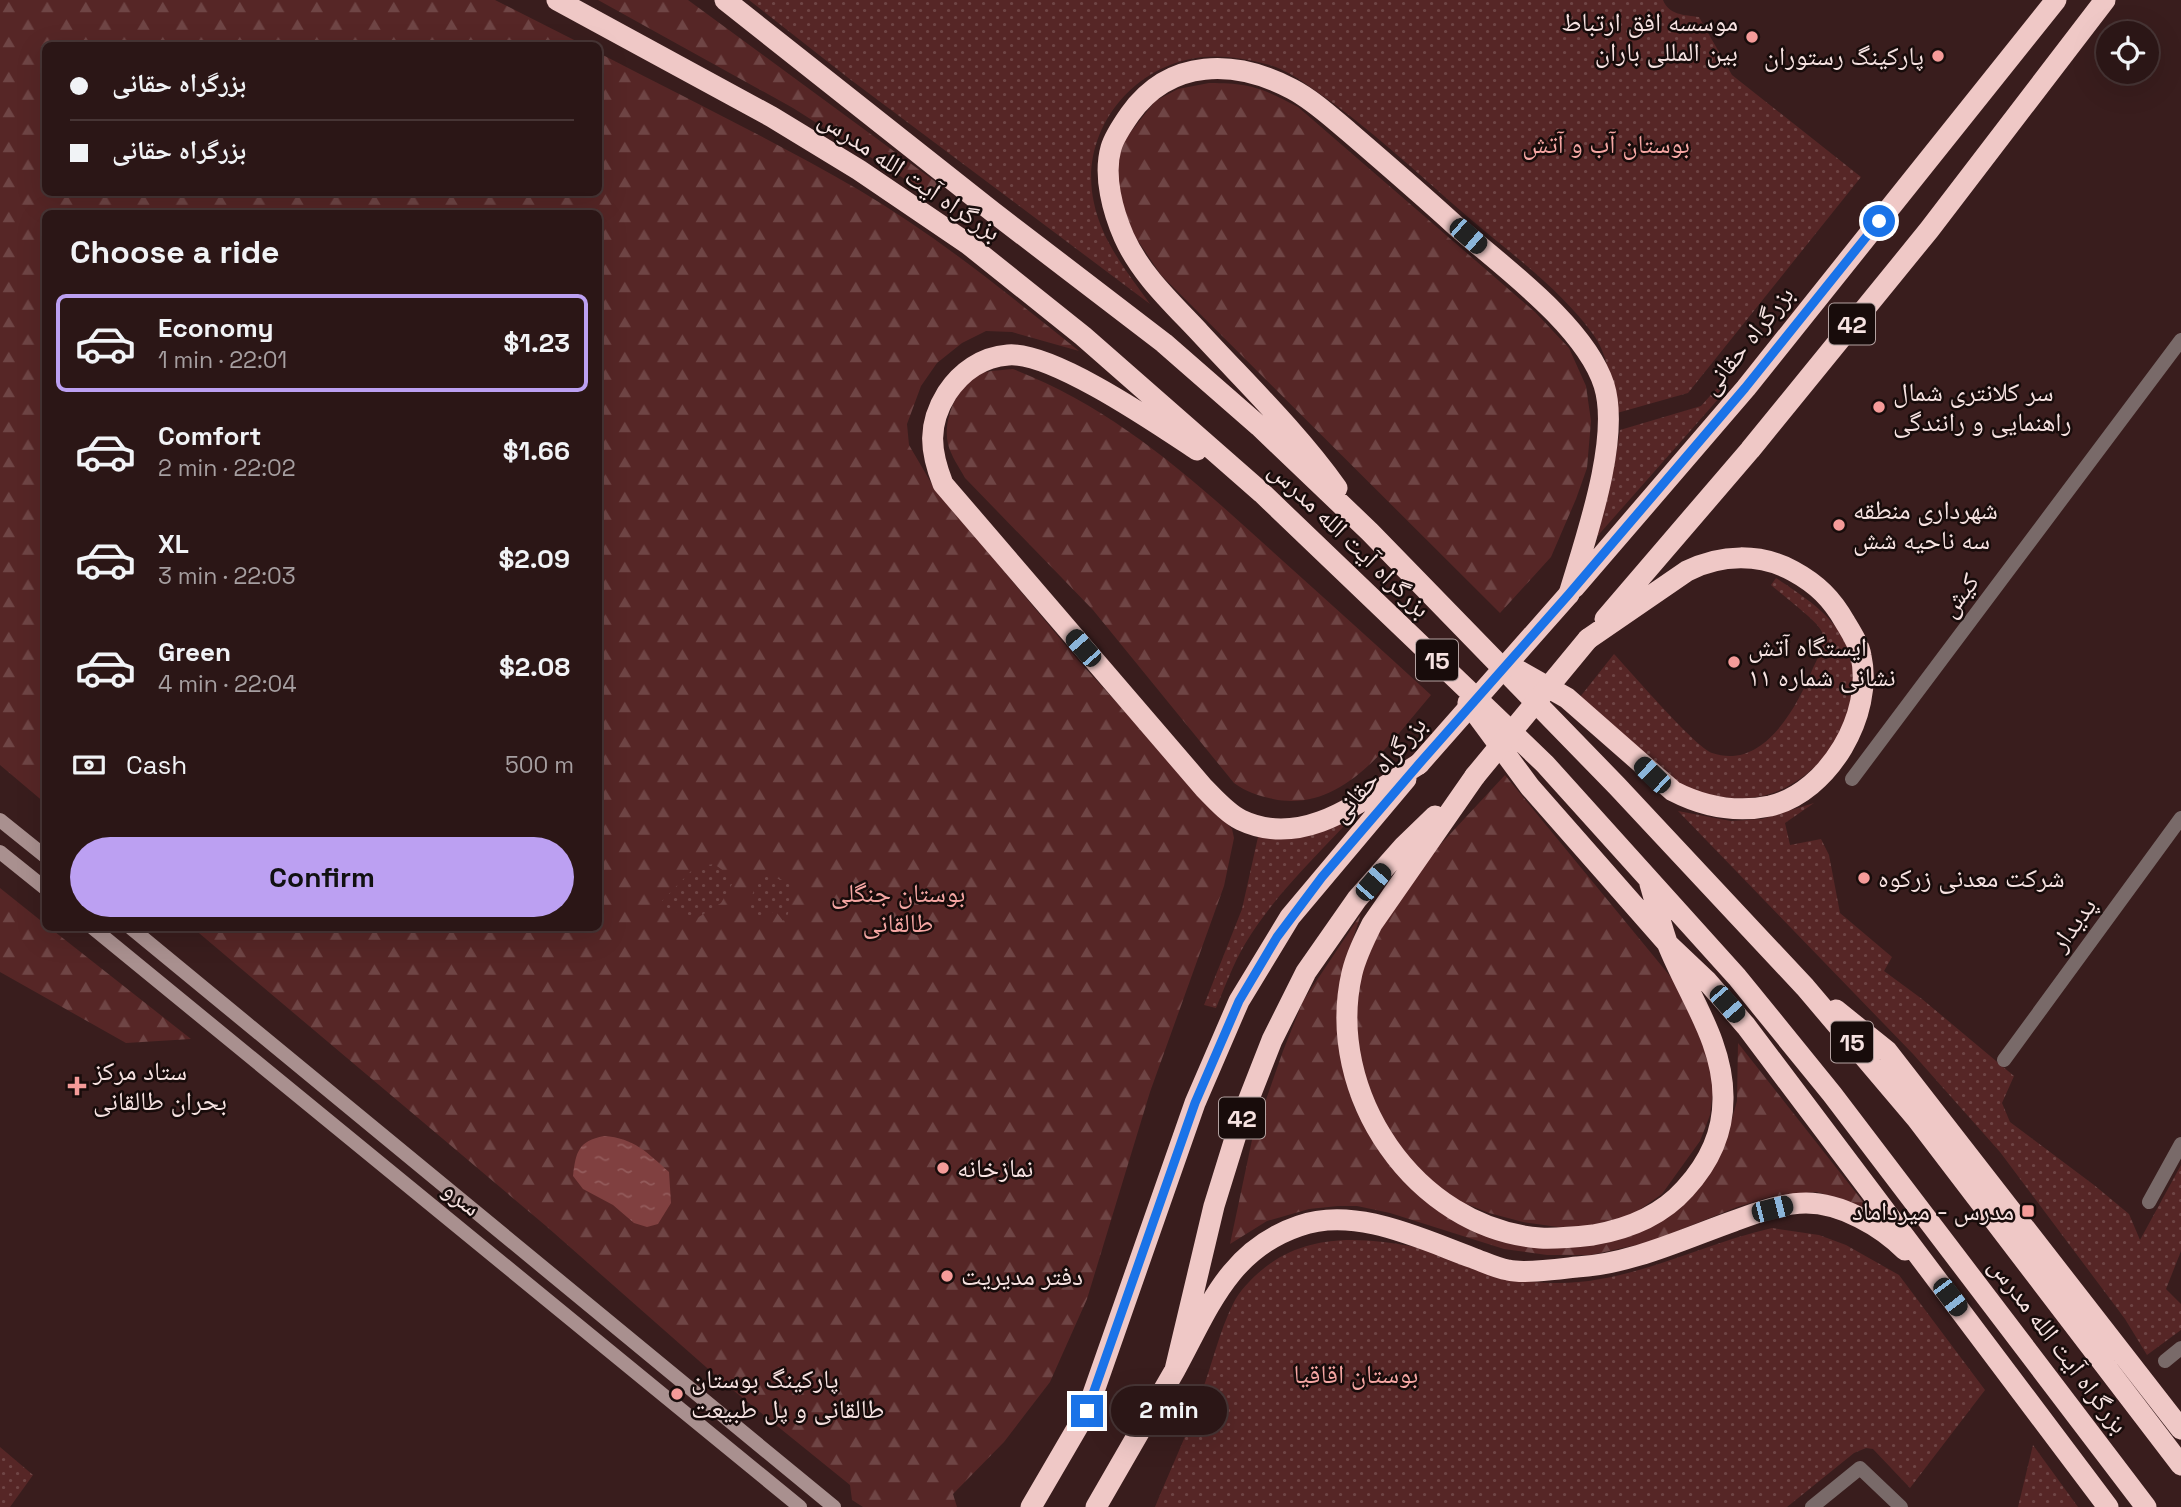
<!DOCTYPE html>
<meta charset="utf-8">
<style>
:root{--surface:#2b1616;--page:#372323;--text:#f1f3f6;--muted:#a69fa1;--line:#473535;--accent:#bca0f2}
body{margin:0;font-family:"Space Grotesk","Noto Naskh Arabic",sans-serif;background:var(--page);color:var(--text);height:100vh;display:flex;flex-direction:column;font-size:26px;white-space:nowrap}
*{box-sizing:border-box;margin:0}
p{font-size:23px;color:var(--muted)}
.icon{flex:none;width:38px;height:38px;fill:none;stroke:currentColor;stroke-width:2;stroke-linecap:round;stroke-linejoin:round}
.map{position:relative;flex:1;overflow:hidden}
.sheet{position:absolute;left:42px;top:210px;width:560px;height:721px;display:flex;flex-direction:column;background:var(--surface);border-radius:10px;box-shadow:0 7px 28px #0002,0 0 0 2px var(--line)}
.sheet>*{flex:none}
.top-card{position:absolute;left:42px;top:42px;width:560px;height:154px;border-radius:10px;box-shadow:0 7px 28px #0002,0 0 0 2px var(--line);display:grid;align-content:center;height:154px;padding:0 28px;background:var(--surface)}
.fabs{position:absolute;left:2096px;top:21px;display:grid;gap:14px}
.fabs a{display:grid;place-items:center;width:63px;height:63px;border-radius:50%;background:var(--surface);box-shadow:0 7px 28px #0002,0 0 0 2px var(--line);font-size:35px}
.end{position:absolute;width:32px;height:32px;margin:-16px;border:9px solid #1a73e8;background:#fff;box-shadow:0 0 0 4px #fff}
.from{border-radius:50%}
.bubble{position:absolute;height:49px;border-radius:24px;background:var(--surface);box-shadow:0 7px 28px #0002,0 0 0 2px var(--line);font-size:23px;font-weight:700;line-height:49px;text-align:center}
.car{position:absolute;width:21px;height:42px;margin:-21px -10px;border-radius:9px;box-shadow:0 0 5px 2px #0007;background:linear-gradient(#222 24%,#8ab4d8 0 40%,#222 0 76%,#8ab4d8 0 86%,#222 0)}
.top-card b{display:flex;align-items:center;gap:24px;height:66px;font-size:26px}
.top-card b+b{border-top:2px solid var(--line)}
.top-card i{width:18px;height:18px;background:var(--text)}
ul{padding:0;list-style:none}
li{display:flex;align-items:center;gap:21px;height:98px;margin:0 14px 10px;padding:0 14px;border:4px solid transparent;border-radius:10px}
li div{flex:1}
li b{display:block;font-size:26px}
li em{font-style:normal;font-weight:700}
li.current{border-color:var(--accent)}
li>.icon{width:63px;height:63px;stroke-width:1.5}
h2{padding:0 28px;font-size:32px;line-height:84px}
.pay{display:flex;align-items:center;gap:18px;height:77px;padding:0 28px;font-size:26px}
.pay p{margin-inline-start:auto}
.action{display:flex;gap:14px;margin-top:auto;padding:14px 28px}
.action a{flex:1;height:80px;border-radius:42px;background:var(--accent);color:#111;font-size:28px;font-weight:700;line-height:80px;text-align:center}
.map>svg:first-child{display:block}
.forest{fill:url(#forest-firs)}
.park{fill:url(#park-dots)}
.water{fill:url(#water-ripples)}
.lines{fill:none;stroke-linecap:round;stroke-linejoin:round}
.street{stroke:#796a69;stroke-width:14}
.secondary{stroke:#a9908f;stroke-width:14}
.highway{stroke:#efc8c6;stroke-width:21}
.highway-bridge{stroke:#efc8c6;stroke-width:21}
.route{stroke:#1a73e8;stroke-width:9}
.poi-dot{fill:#f59b99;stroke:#180c0b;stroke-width:2.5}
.labels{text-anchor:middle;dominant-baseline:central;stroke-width:5;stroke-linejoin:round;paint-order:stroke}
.shield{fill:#180c0b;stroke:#b3a2a1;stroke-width:2}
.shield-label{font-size:24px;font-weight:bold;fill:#f6e2e1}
.poi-label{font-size:26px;fill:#f6e2e1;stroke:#180c0b;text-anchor:start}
.park-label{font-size:26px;fill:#f6a7a4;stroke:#180c0b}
.street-label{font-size:26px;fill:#f6e2e1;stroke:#180c0b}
</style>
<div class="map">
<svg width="2181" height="1507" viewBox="0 0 2181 1507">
<defs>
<pattern id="forest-firs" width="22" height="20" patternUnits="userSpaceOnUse" patternTransform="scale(1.75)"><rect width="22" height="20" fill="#562626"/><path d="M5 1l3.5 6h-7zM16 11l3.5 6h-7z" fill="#6f4545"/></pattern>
<pattern id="park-dots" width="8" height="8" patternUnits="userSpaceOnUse" patternTransform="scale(1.75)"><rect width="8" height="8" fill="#562626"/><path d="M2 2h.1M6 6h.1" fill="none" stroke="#6f4545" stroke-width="1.8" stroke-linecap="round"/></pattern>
<pattern id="water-ripples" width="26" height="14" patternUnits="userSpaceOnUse" patternTransform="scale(1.75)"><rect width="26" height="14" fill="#804040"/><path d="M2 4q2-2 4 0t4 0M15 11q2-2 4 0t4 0" fill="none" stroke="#935b5b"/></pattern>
</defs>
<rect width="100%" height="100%" fill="#391d1d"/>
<path class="forest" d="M0,0H495L584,45L46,46V192H598L599,53C686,98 774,141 859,190C937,236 1008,294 1079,351L1012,332L986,331L962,343L937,363L921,386L907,424L909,445L933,486L1077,659L1232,829L1234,838L1224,886L1150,1092L1087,1299L1050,1382L1004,1442L953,1494L957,1507H863L852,1500L850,1485L723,1382L546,1226L193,928H598V214H46L45,803L0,765Z
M598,0H688L944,188L933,197L793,108Z
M1209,83C1250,83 1262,88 1298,107L1535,312L1569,348L1586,386L1591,421L1587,468L1576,499L1551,557L1500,613L1161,275L1134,235L1118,196L1115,161L1126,138L1155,101L1178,89Z
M1013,369C1115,408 1194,480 1273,552C1326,600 1379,647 1431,695C1391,741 1344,814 1273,799C1259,796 1246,792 1234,783L1093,610L965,478C959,467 951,456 948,444C942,418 959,380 986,372C995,370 1005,370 1013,369Z
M1505,775L1679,987L1707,1045L1713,1091L1710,1115L1700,1141L1662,1194L1632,1215L1588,1226L1558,1227L1523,1222L1489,1213L1459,1201L1424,1177L1376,1114L1357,1054V988L1367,953L1384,915L1439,846Z
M0,888L45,924L46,928H50L191,1039L126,1043L0,972Z
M1361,914L1343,969L1342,1058L1355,1109L1367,1128L1487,1233L1641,1230L1729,1129L1737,1101L1738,1043L1868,1208L1817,1192L1773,1196L1737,1207L1650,1242L1591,1255H1547L1504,1249L1390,1213L1357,1206H1338L1309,1209L1267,1221L1230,1244L1252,1140L1283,1051L1303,1001Z"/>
<path class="park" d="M749,0H1663C1669,15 1684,15 1699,17L1732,75L1861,177L1688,393L1617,413C1613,390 1608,356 1595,337C1563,291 1510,253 1468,217C1417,173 1368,126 1313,89C1299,79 1283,68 1266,64C1246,59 1224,55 1203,57C1132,64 1078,132 1094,203C1102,242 1128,273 1150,304L851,80Z
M1718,387L1728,388L1594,540L1614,467L1620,430L1701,406Z
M1776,578C1801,595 1832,614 1845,642C1872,699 1833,768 1778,791C1753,802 1720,799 1695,791C1658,779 1609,725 1580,697L1614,654C1631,672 1695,747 1712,753C1764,771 1798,705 1813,668C1818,657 1826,644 1822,632C1819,622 1781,594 1771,585Z
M1814,803L1785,823L1790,845L1821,839L1829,855L1840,913L1892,957L1884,971L1922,999L2014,1076L2002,1103L2010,1122L2094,1185L2129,1214L2140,1240L2181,1165V1251L2166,1289L2181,1304V1330L2147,1355L2125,1319L2000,1152L1913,1054L1678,811L1731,821L1762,819Z
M1356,813C1318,855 1274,895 1245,944C1233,964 1225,987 1216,1008L1204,1005L1242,909L1258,837C1304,842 1316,833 1356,813Z
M714,864L735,879L721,903L694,920L659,904L695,867Z
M760,875L792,882L788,914L783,921L775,910L761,923L746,911Z
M1772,1228L1819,1235L1846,1245L1899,1275L1985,1390L1910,1488L1873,1449L1866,1448L1854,1453L1787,1507H1155C1170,1470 1188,1433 1201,1394C1212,1365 1219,1332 1233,1304C1239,1291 1252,1278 1263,1269C1307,1233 1362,1237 1415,1247C1465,1258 1503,1284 1558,1283C1632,1283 1701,1244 1772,1228Z
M2033,1445L2078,1507H2018Z
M0,1447L33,1475L10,1507H0Z"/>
<path class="water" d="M604,1136C634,1138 648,1153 669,1172L671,1203L658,1224L647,1227L634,1223L613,1205L583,1189L573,1176C576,1152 578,1141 604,1136Z"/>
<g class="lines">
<path class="street" d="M1852,779L2181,340
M2004,1060L2181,818
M2149,1202L2181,1144
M2165,1361L2181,1348
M1812,1507L1860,1468L1901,1507"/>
<path class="secondary" d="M0,820L46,857
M0,852L46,889
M93,928L800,1507
M131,928L834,1507"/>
<path class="highway" d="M557,0L772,117L859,170L968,244L1083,336L1262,493L1545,764L1737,977L1832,1094L2146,1507
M725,0L993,212L1164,343L1259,426L1370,532L1617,786L1805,987L1916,1118L2181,1465
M1197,450C1159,425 1052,351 1008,355C982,357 961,372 947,393C927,425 930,451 943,484L1204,788C1215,799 1227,813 1241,820C1306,851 1367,796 1419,764
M1337,488C1297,432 1247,384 1200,333C1172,303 1141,275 1124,237C1113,212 1103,176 1111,148C1114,137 1123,124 1130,114C1170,58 1235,59 1292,89C1313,100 1331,117 1349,132C1385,163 1421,194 1456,226C1503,267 1585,326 1604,385C1621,439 1585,540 1569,594
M1574,588L1746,388L2056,0
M1605,619L1750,450L1929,230L2105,0
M1507,664L1567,698L1673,791C1704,807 1736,813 1770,806C1829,792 1874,714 1861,656C1859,644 1851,632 1845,622C1832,599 1817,584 1793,571C1760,553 1721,554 1687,571L1588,639
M1468,703L1530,787L1668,944L1706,980L1746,1026L2108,1507
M1475,776L1372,924C1364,940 1356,956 1352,973C1324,1093 1415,1228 1540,1238C1557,1239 1575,1237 1593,1235C1628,1229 1661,1216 1685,1189C1708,1164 1723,1133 1723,1099C1724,1043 1688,995 1668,945C1661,926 1656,904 1650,884
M1836,1010L1887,1051L2181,1429
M1175,1370C1208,1310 1228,1250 1299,1226C1355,1206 1421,1239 1473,1258C1484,1262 1496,1268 1508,1270C1524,1274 1559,1269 1577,1267C1631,1264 1683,1239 1734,1221C1756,1213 1782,1203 1806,1203C1841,1203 1881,1226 1905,1250
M1031,1507L1087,1411L1195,1103L1239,1001L1290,917L1406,779
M1096,1507L1175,1370L1214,1206L1241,1119L1272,1040L1306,972L1357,899L1404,846L1435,816"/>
<path class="highway-bridge" d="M1419,764L1569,594
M1475,776L1588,639"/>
</g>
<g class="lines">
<path class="route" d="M1087,1411L1195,1103L1239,1001L1277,937L1322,877L1419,764L1569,594L1745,388L1879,221"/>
</g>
<g class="poi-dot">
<circle cx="1752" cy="37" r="7"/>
<circle cx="1938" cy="56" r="7"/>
<circle cx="1879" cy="407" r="7"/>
<circle cx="1839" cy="525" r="7"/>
<circle cx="1734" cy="662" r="7"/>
<circle cx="1864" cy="878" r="7"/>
<path d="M73.5 1075.5h7v7h7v7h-7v7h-7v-7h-7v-7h7z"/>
<circle cx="943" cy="1168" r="7"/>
<rect x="2021" y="1204" width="14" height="14" rx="3.5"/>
<circle cx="947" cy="1276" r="7"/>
<circle cx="677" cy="1394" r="7"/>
</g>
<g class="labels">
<g class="shield">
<rect x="1829" y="303.5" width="46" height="41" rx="5"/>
<rect x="1416" y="639.5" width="42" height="41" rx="5"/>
<rect x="1831" y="1021.5" width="42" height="41" rx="5"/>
<rect x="1219" y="1097.5" width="46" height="41" rx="5"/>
</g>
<g class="shield-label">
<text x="1852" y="324">42</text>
<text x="1437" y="660">15</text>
<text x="1852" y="1042">15</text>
<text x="1242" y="1118">42</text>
</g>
<g class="poi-label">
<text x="1738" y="22" text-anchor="end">موسسه افق ارتباط<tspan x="1738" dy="30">بین المللی باران</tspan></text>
<text x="1924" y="56" text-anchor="end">پارکینگ رستوران</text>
<text x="1893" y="392">سر کلانتری شمال<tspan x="1893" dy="30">راهنمایی و رانندگی</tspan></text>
<text x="1853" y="510">شهرداری منطقه<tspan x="1853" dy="30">سه ناحیه شش</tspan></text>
<text x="1748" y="647">ایستگاه آتش<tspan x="1748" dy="30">نشانی شماره ۱۱</tspan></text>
<text x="1878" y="878">شرکت معدنی زرکوه</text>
<text x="93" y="1071">ستاد مرکز<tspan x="93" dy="30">بحران طالقانی</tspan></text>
<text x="957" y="1168">نمازخانه</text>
<text x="2014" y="1211" text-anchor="end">مدرس - میرداماد</text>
<text x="961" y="1276">دفتر مدیریت</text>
<text x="691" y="1379">پارکینگ بوستان<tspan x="691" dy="30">طالقانی و پل طبیعت</tspan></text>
</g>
<g class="park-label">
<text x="1606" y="144">بوستان آب و آتش</text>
<text x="898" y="893">بوستان جنگلی<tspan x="898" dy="30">طالقانی</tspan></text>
<text x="1356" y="1374">بوستان اقاقیا</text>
</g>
<g class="street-label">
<text transform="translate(910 175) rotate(34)">بزرگراه آیت الله مدرس</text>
<text transform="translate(1747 340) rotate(-51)">بزرگراه حقانی</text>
<text transform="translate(1350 539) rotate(44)">بزرگراه آیت الله مدرس</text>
<text transform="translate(1959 595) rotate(-53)">کیش</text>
<text transform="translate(1378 769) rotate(-49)">بزرگراه حقانی</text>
<text transform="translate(2073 924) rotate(-54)">پدیدار</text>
<text transform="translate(462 1198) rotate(39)">سرو</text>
<text transform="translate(2059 1345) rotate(53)">بزرگراه آیت الله مدرس</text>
</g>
</g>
</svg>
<div class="fabs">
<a><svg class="icon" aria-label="locate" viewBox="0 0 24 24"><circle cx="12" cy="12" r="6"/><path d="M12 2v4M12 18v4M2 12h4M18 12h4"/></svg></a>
</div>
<i class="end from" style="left:1879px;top:221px"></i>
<i class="end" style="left:1087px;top:1411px"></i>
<div class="bubble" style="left:1111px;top:1386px;width:116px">2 min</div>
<i class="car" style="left:1468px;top:236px;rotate:131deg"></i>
<i class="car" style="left:1083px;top:648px;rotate:319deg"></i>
<i class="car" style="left:1652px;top:775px;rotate:314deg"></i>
<i class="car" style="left:1373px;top:882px;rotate:41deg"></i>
<i class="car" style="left:1727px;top:1004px;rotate:139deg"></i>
<i class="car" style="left:1772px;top:1209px;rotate:76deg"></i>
<i class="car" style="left:1950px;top:1297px;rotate:143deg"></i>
<div class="top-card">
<b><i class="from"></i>بزرگراه حقانی</b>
<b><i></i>بزرگراه حقانی</b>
</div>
<section class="sheet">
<h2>Choose a ride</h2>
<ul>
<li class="current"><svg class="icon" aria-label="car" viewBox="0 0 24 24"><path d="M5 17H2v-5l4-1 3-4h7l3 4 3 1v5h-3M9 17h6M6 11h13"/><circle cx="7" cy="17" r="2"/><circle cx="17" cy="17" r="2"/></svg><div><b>Economy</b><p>1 min · 22:01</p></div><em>$1.23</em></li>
<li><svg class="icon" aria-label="car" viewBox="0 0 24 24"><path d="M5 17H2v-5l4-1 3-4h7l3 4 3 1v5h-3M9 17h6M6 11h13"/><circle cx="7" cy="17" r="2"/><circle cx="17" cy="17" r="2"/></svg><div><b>Comfort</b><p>2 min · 22:02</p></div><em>$1.66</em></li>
<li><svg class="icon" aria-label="car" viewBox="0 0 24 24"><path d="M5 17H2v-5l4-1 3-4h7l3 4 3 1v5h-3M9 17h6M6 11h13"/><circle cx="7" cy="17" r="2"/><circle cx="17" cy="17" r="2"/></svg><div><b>XL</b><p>3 min · 22:03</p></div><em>$2.09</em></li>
<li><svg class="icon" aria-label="car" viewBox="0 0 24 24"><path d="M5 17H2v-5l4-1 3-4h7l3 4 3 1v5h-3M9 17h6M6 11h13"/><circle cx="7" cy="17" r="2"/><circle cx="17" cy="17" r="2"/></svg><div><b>Green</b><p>4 min · 22:04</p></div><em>$2.08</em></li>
</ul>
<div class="pay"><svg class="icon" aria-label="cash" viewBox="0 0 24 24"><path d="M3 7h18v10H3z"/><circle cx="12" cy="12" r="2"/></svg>Cash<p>500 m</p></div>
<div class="action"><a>Confirm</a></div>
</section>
</div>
